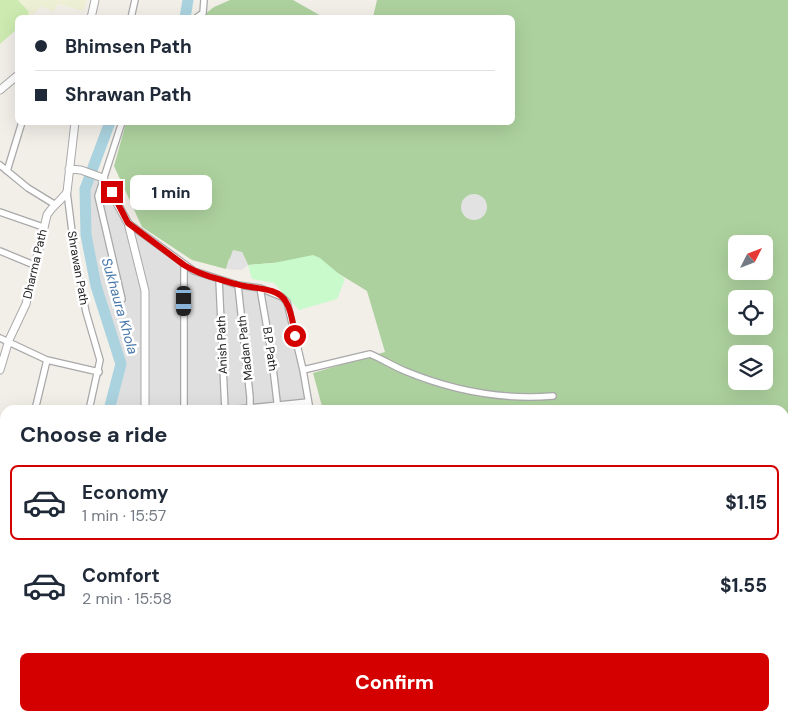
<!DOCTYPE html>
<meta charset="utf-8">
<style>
:root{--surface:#fff;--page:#f2f2f3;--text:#1f2937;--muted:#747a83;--line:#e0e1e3;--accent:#d40000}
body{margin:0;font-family:"DM Sans",sans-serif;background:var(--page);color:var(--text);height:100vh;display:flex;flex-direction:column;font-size:19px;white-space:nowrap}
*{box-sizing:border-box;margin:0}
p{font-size:16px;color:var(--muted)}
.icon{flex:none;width:28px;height:28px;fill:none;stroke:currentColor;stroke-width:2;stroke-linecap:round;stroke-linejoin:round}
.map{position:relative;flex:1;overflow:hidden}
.drawer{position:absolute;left:0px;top:405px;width:789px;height:316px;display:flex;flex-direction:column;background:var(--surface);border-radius:15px 15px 0 0;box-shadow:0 5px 20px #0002}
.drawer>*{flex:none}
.top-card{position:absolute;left:15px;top:15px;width:500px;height:110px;border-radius:8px;box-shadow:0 5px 20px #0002;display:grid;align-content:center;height:110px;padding:0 20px;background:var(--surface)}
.needle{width:32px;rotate:48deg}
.buttons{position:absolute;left:728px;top:235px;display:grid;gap:10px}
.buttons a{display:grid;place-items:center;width:45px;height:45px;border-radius:8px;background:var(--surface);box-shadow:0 5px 20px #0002;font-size:25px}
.end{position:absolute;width:22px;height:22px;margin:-11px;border:6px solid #d40000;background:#fff;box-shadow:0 0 0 2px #fff}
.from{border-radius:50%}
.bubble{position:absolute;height:35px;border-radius:8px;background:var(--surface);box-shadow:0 5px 20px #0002;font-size:16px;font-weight:800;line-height:35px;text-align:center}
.car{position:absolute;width:15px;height:30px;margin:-15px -8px;border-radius:6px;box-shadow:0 0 4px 1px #0007;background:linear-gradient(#222 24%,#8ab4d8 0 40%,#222 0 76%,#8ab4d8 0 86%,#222 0)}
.top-card b{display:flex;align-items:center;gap:18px;height:48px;font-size:19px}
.top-card b+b{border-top:1px solid var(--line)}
.top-card i{width:12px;height:12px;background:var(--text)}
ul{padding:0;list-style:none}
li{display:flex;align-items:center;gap:15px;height:75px;margin:0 10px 8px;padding:0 10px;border:2px solid transparent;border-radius:8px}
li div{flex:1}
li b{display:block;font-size:19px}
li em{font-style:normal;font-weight:800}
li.current{border-color:var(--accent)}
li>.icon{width:45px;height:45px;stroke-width:1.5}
h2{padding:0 20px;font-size:22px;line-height:60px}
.action{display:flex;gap:10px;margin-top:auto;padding:10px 20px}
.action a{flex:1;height:58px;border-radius:8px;background:var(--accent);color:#fff;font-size:20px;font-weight:800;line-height:58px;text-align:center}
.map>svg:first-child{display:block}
.residential{fill:#e0dfdf}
.farmland{fill:#eef0d5}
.grass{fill:#cdebb0}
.forest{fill:#add19e;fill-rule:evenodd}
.park{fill:#c8facc}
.pitch{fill:#88e0be}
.parking{fill:#e2e2e2}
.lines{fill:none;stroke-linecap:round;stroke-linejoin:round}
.river{stroke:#aad3df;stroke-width:11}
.minor-casing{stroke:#a9a9a9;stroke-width:8}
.tertiary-casing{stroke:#a9a9a9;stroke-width:9}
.minor{stroke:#fff;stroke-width:5.5}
.tertiary{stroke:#fff;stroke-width:7}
.route{stroke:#d40000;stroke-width:6}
.labels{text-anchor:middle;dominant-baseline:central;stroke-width:5;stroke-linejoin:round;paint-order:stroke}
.street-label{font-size:12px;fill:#222;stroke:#fff}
.water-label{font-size:14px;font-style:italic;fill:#4a7aab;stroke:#fff}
</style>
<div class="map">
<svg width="788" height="721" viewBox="0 0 788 721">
<rect width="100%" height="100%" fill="#f2efe9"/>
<path class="residential" d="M91,173L98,175L128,223L184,265L238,285L260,288L287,302L312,410H106L121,364L86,235L85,189Z
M15,716H418L419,721H11Z"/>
<path class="farmland" d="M18,0H85L87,1L83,11L58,4L54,12L42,6L29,18L27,11Z"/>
<path class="grass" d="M0,0H18L28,11L29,17L18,18L17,29L0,44Z"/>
<path class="forest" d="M230,0H293L323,17L200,18L214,7Z
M377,0H788V721H404L405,716H784V410H323L313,373L385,352L367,291L331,269L320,259L248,265L242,252L229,259L226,269L192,260L142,227L114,166L126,123L512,122V18L373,17ZM736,244H764V271H736ZM736,299H764V326H736ZM736,354H764V381H736Z"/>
<path class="park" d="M313,255L320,258L345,279L337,299L299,310L274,283L252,279L248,265L274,263Z"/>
<path class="pitch" d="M45,716H127L126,721H44Z"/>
<path class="parking" d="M461 207a13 13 0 1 1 26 0a13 13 0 1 1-26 0Z
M233,250L242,252L248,265L242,270L226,269Z"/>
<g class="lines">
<path class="river" d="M185,18L188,0
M109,410L121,364L96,286L86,235L85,189L110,122
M12,721L15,716"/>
<g class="minor-casing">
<path id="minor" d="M131,18L135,0
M196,18L203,13L204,0
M0,165L28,188L54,204
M7,171L22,122
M67,192L76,263L86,312L100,360L89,410
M0,212L43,227
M128,223L194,271L238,285L260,288L282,297L287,302L303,370L310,410
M0,251L34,265
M184,265V410
M219,279L225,410
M238,285L250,397V410
M260,288L271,351L278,410
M122,299L98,196L122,122
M0,338L47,360L99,372
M303,370L370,354C382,359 393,366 405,371C451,390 503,400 553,396
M35,410L47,360
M228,410L308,402
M0,444L5,446
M0,463L5,465
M0,601L5,602
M0,659L5,661
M0,698L5,680
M42,721L43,716
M187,721V716
M236,721L237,716
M285,721L286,716
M335,721V716
M376,721V716"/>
</g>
<g class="tertiary-casing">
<path id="tertiary" d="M91,18L95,0
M0,90L18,75
M69,169L81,170L103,178L128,223L145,291V410
M0,370L9,340L26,304L47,215C53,205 61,201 67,192L75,122
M133,721V716"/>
</g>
<use href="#minor" class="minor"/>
<use href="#tertiary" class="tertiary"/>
</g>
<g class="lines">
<path class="route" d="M112,192L128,223L184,265C200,275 218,279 236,284C250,289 278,286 286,302C292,311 293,325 295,336"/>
</g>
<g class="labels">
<g class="street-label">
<text transform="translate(35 264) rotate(-77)">Dharma Path</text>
<text transform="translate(78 268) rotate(80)">Shrawan Path</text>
<text transform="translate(222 345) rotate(-92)">Anish Path</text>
<text transform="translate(245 348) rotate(-96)">Madan Path</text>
<text transform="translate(270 349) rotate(82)">B.P Path</text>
</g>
<g class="water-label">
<text transform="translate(120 306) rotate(74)">Sukhaura Khola</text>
</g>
</g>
</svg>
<div class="buttons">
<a><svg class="needle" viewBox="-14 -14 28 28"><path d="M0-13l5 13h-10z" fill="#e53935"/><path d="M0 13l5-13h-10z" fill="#747a83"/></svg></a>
<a><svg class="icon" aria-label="locate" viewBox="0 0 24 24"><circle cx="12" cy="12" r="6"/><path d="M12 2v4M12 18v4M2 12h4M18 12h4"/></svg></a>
<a><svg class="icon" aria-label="layers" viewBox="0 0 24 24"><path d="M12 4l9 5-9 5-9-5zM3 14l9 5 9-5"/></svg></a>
</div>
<i class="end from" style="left:295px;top:336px"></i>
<i class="end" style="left:112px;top:192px"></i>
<div class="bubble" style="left:130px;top:175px;width:82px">1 min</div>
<i class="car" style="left:184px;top:301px;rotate:180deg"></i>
<div class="top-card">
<b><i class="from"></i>Bhimsen Path</b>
<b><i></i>Shrawan Path</b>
</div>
<section class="drawer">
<h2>Choose a ride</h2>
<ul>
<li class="current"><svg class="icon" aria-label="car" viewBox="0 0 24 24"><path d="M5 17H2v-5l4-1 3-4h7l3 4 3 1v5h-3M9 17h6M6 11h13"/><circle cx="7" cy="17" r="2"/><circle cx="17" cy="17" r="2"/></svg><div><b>Economy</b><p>1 min · 15:57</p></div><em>$1.15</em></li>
<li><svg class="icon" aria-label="car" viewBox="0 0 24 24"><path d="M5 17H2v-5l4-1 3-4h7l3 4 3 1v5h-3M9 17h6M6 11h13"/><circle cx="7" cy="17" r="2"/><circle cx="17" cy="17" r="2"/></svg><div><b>Comfort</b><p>2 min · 15:58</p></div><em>$1.55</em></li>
</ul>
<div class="action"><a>Confirm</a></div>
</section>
</div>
